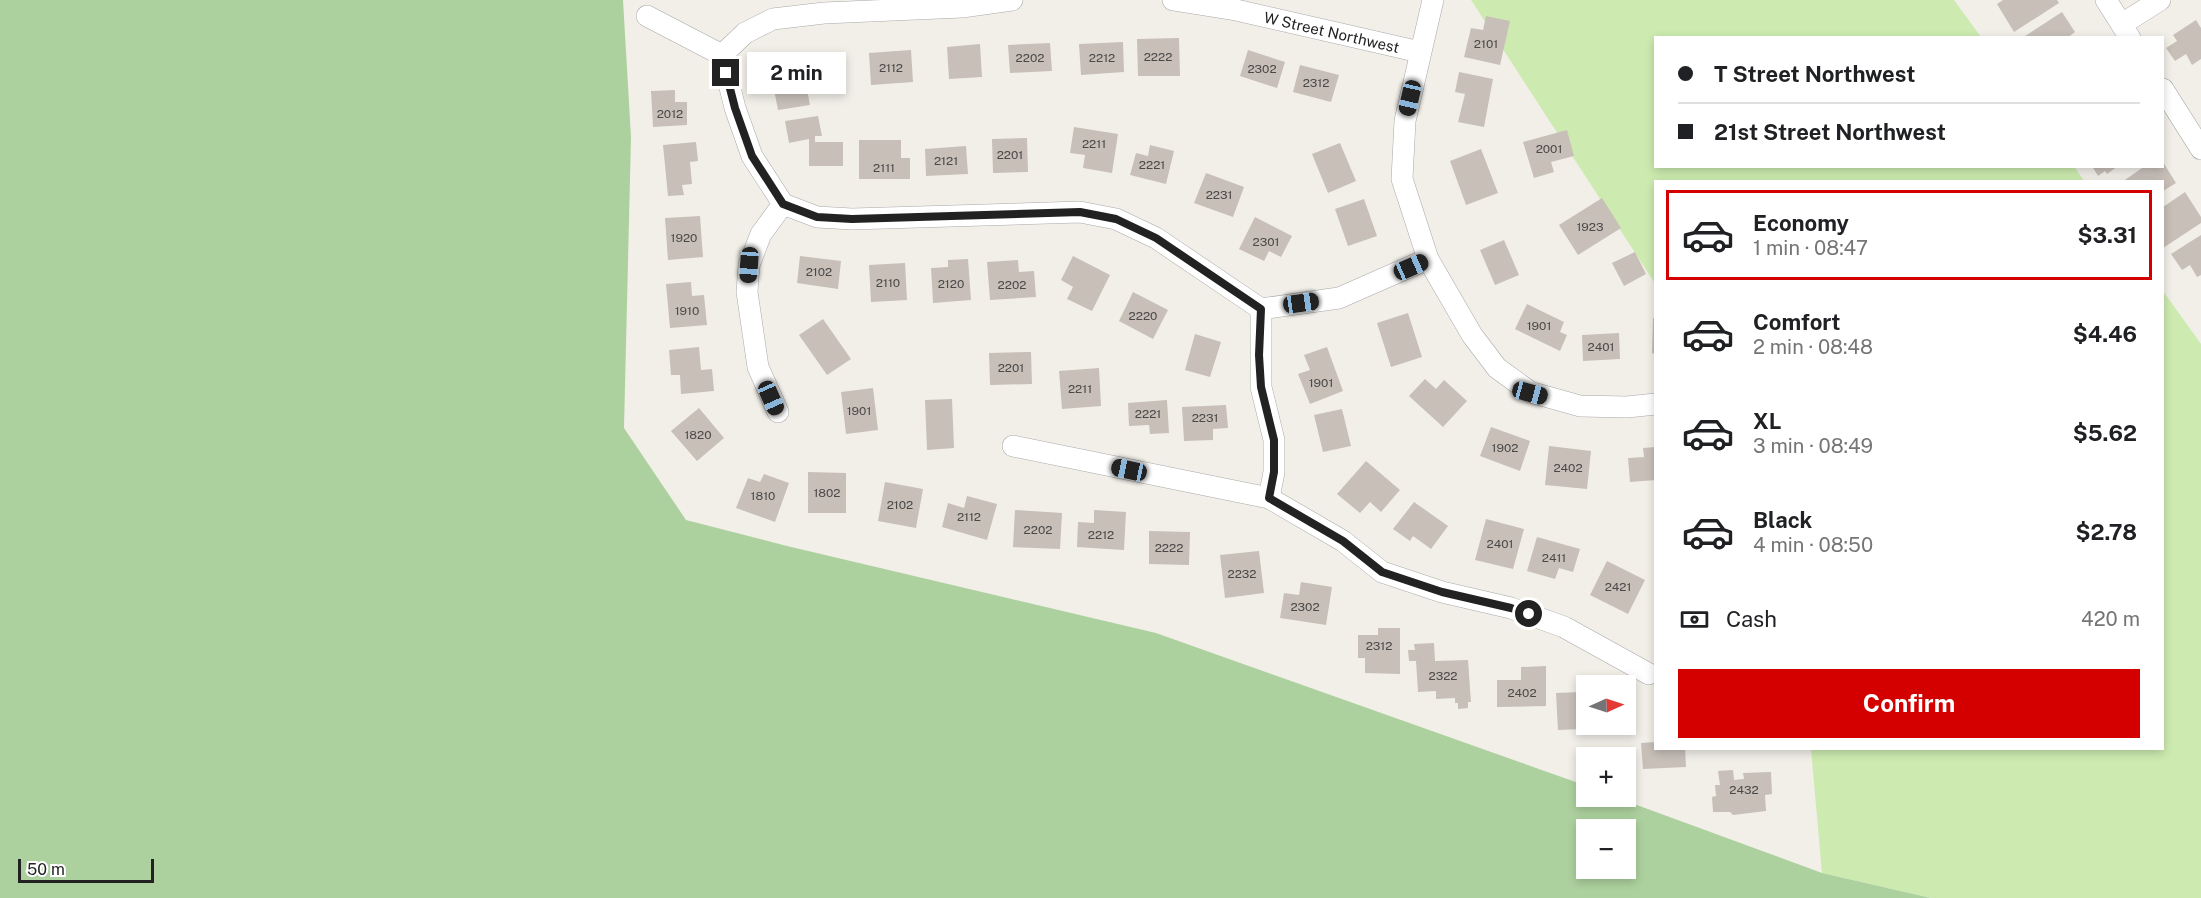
<!DOCTYPE html>
<meta charset="utf-8">
<style>
:root{--surface:#fff;--page:#f6f6f6;--text:#202124;--muted:#757577;--line:#e0e0e0;--accent:#d40000}
body{margin:0;font-family:"Public Sans",sans-serif;background:var(--page);color:var(--text);height:100vh;display:flex;flex-direction:column;font-size:22px;white-space:nowrap}
*{box-sizing:border-box;margin:0}
p{font-size:20px;color:var(--muted)}
.icon{flex:none;width:33px;height:33px;fill:none;stroke:currentColor;stroke-width:2;stroke-linecap:round;stroke-linejoin:round}
.map{position:relative;flex:1;overflow:hidden}
.sheet{position:absolute;left:1654px;top:180px;width:510px;height:570px;display:flex;flex-direction:column;background:var(--surface);border-radius:0px;box-shadow:0 3px 9px #0003}
.sheet>*{flex:none}
.top-card{position:absolute;left:1654px;top:36px;width:510px;height:132px;border-radius:0px;box-shadow:0 3px 9px #0003;display:grid;align-content:center;height:132px;padding:0 24px;background:var(--surface)}
.needle{width:39px;rotate:87deg}
.fabs{position:absolute;left:1576px;top:675px;display:grid;gap:12px}
.fabs a{display:grid;place-items:center;width:60px;height:60px;border-radius:0px;background:var(--surface);box-shadow:0 3px 9px #0003;font-size:30px}
.scale{position:absolute;left:18px;bottom:15px;width:136px;box-sizing:border-box;padding-left:6px;border:3px solid #222;border-top:0;font-size:16px;line-height:21px;white-space:nowrap;color:#222;-webkit-text-stroke:4px #fff;paint-order:stroke}
.end{position:absolute;width:27px;height:27px;margin:-14px;border:8px solid #222;background:#fff;box-shadow:0 0 0 3px #fff}
.from{border-radius:50%}
.bubble{position:absolute;height:42px;border-radius:0px;background:var(--surface);box-shadow:0 3px 9px #0003;font-size:20px;font-weight:700;line-height:42px;text-align:center}
.car{position:absolute;width:18px;height:36px;margin:-18px -9px;border-radius:8px;box-shadow:0 0 4px 2px #0007;background:linear-gradient(#222 24%,#8ab4d8 0 40%,#222 0 76%,#8ab4d8 0 86%,#222 0)}
.top-card b{display:flex;align-items:center;gap:21px;height:57px;font-size:22px}
.top-card b+b{border-top:2px solid var(--line)}
.top-card i{width:15px;height:15px;background:var(--text)}
ul{padding:10px 0 0;list-style:none}
li{display:flex;align-items:center;gap:18px;height:90px;margin:0 12px 9px;padding:0 12px;border:3px solid transparent;border-radius:0px}
li div{flex:1}
li b{display:block;font-size:22px}
li em{font-style:normal;font-weight:700}
li.active{border-color:var(--accent)}
li>.icon{width:54px;height:54px;stroke-width:1.5}
.pay{display:flex;align-items:center;gap:15px;height:66px;padding:0 24px;font-size:22px}
.pay p{margin-inline-start:auto}
.primary-button{display:flex;gap:12px;margin-top:auto;padding:12px 24px}
.primary-button a{flex:1;height:69px;border-radius:0px;background:var(--accent);color:#fff;font-size:24px;font-weight:700;line-height:69px;text-align:center}
.map>svg:first-child{display:block}
.grass{fill:#cdebb0}
.forest{fill:#add19e;fill-rule:evenodd}
.building{fill:#c7bfb8}
.lines{fill:none;stroke-linecap:round;stroke-linejoin:round}
.minor-casing{stroke:#a9a9a9;stroke-width:22}
.minor{stroke:#fff;stroke-width:21}
.route{stroke:#222;stroke-width:8}
.labels{text-anchor:middle;dominant-baseline:central;stroke-width:4.5;stroke-linejoin:round;paint-order:stroke}
.number-label{font-size:12px;fill:#4b4948}
.street-label{font-size:15px;fill:#222;stroke:#fff}
</style>
<div class="map">
<svg width="2201" height="898" viewBox="0 0 2201 898">
<rect width="100%" height="100%" fill="#f2efe9"/>
<path class="grass" d="M1471,0H1954L1981,37L1656,38V166H2074L2084,181L1656,182V285Z
M2163,291L2201,344V898H1931L1822,873L1811,749L2163,748Z"/>
<path class="forest" d="M0,0H623L631,137L624,428L686,520L787,546L1156,633L1587,786V796L1615,797L1822,873L1931,898H0ZM1587,830H1626V868H1587Z"/>
<path class="building" d="M2003,0H2057L2059,3L2014,32L1997,4Z
M2062,12L2075,32L2067,38H2022Z
M1486,16L1510,21L1500,65L1464,57L1471,28L1483,30Z
M2196,20L2201,28V59L2192,65L2186,54L2175,61L2166,48L2177,41L2173,35Z
M1179,38L1180,76H1138L1137,39Z
M1123,42L1124,72L1081,75L1079,44Z
M1050,43L1052,71L1010,73L1008,45Z
M980,44L982,77L949,79L947,47Z
M911,50L913,82L871,85L869,53Z
M1248,50L1285,62L1277,88L1240,76Z
M1300,65L1339,75L1331,102L1293,92Z
M803,68L810,105L778,110L771,74Z
M1459,72L1493,79L1484,127L1458,122L1465,94L1455,92Z
M675,90V102H687V125L653,127L651,91Z
M818,116L822,136H815V142H843V166H809V139L789,143L785,121Z
M1074,127L1118,134L1112,173L1083,168L1085,155L1070,153Z
M1567,130L1574,156L1551,162L1554,172L1534,178L1523,142Z
M1027,138L1028,172L993,173L992,139Z
M859,140H901V158H910V179H859Z
M696,142L698,161L690,162L692,184L682,185L684,195L668,196L663,145Z
M1340,143L1356,181L1328,193L1312,154Z
M1150,145L1174,151L1166,184L1130,175L1136,153L1148,156Z
M966,146L968,174L926,176L925,149Z
M1481,149L1498,193L1466,205L1450,161Z
M2163,162L2176,183L2163,191V182H2122L2145,166H2163Z
M2092,166H2118L2107,174L2105,171L2098,176Z
M1206,173L1244,187L1233,217L1194,203Z
M2185,192L2201,217V223L2163,248V207Z
M1602,198L1621,228L1578,255L1559,225Z
M1364,199L1377,236L1348,246L1335,209Z
M700,216L703,257L668,260L665,218Z
M1255,217L1292,236L1281,257L1269,251L1264,261L1239,249Z
M2201,235V275L2197,277L2190,265L2182,270L2171,254Z
M1504,240L1519,275L1495,285L1480,250Z
M1635,252L1646,274L1624,286L1612,263Z
M800,256L841,261L838,289L797,283Z
M1073,256L1110,275L1092,311L1067,299L1073,287L1061,280Z
M968,259L971,300L933,303L931,268L948,267V260Z
M1018,260L1019,272L1034,271L1036,297L990,300L987,262Z
M905,263L907,300L871,302L869,265Z
M691,282L692,296L704,295L707,325L670,328L666,284Z
M1133,292L1168,310L1153,339L1119,321Z
M1527,304L1564,322L1560,332L1567,335L1560,351L1515,329Z
M1408,313L1422,357L1391,367L1377,323Z
M1653,318H1656V354L1652,353Z
M823,319L851,359L827,375L799,335Z
M1619,333L1620,359L1583,361L1582,335Z
M1195,334L1221,342L1210,377L1185,370Z
M699,347L701,370L712,369L714,391L681,394L680,375H671L669,350Z
M1327,347L1343,391L1310,404L1298,374L1310,370L1304,355Z
M1031,352L1032,384L990,385L989,353Z
M1099,368L1101,406L1062,409L1059,371Z
M1425,379L1436,389L1444,380L1467,401L1443,427L1409,396Z
M873,388L878,430L846,434L841,392Z
M952,399L954,448L927,450L925,400Z
M1167,400L1169,433L1150,434L1149,425L1129,426L1128,403Z
M1226,405L1228,428L1213,429V440L1184,441L1182,407Z
M699,408L724,438L697,461L671,431Z
M1342,409L1351,446L1323,452L1314,415Z
M1491,427L1530,441L1520,471L1480,456Z
M1549,446L1591,451L1587,489L1545,485Z
M1656,447V480L1630,482L1628,458L1644,457L1643,448Z
M1366,461L1400,490L1381,512L1370,502L1360,513L1337,494Z
M808,472L846,473V513H808Z
M764,474L789,483L775,522L736,508L748,478L760,482Z
M885,482L923,489L916,528L878,521Z
M967,496L997,504L987,540L942,527L948,503L964,508Z
M1414,502L1448,526L1431,549L1413,536L1410,541L1393,529Z
M1015,510L1062,513L1060,549L1013,547Z
M1094,510L1126,512L1124,550L1077,547L1078,522L1094,523Z
M1486,519L1524,529L1513,569L1475,560Z
M1149,531L1190,532L1189,565L1149,564Z
M1537,537L1580,549L1573,572L1559,568L1555,579L1527,571Z
M1259,551L1264,593L1225,598L1220,555Z
M1607,561L1645,580L1628,614L1590,595Z
M1301,582L1332,587L1326,625L1280,618L1284,593L1299,595Z
M1378,628H1400V674L1365,673V658H1358V635H1378Z
M1434,643L1435,661L1468,660L1471,702H1468V708L1458,709V703H1455V698L1436,699V691L1418,692L1416,661H1409L1408,650H1415L1414,644Z
M1546,666V706L1497,707V680H1521V667Z
M1581,692L1582,705H1587V724H1604V728L1558,730L1556,693Z
M1656,742V748H1685L1686,767L1643,769L1641,743Z
M1733,770L1734,780L1744,779L1743,773L1771,772L1772,794L1765,795L1766,811L1733,815L1730,812H1713L1712,797L1716,796L1715,785H1720L1718,771Z"/>
<g class="lines">
<g class="minor-casing">
<g id="minor">
<path id="s1" d="M1173,0L1236,10L1420,52"/>
<path d="M1433,0L1405,121L1402,179L1428,259L1472,335L1497,368L1530,392L1580,406L1627,407L1656,404"/>
<path d="M2106,0L2130,38"/>
<path d="M647,16L722,55L735,108L752,156L783,204L761,234L749,265L747,292L758,367L778,412"/>
<path d="M2122,24L2160,0"/>
<path d="M722,55L745,33L773,19L824,13L962,7L1012,0"/>
<path d="M2163,89L2201,149"/>
<path d="M783,204L817,217L852,219L1080,212L1116,219L1156,238L1261,309L1339,298L1428,259"/>
<path d="M1261,309V387L1274,440V472L1269,498"/>
<path d="M1013,446L1269,498L1343,541L1382,572L1442,592L1511,608L1564,627L1649,674"/>
</g>
</g>
<use href="#minor" class="minor"/>
</g>
<g class="lines">
<path class="route" d="M726,73L735,108L752,156L783,204L817,217L852,219L1080,212L1116,219L1156,238L1261,309L1259,355L1261,387L1274,440V472L1269,498L1343,541L1382,572L1442,592L1511,608L1529,614"/>
</g>
<g class="labels">
<g class="number-label">
<text x="1486" y="44">2101</text>
<text x="1158" y="57">2222</text>
<text x="1030" y="58">2202</text>
<text x="1102" y="58">2212</text>
<text x="891" y="68">2112</text>
<text x="1262" y="69">2302</text>
<text x="1316" y="83">2312</text>
<text x="670" y="114">2012</text>
<text x="1094" y="144">2211</text>
<text x="1549" y="149">2001</text>
<text x="1010" y="155">2201</text>
<text x="946" y="161">2121</text>
<text x="1152" y="165">2221</text>
<text x="884" y="168">2111</text>
<text x="1219" y="195">2231</text>
<text x="1590" y="227">1923</text>
<text x="684" y="238">1920</text>
<text x="1266" y="242">2301</text>
<text x="819" y="272">2102</text>
<text x="888" y="283">2110</text>
<text x="951" y="284">2120</text>
<text x="1012" y="285">2202</text>
<text x="687" y="311">1910</text>
<text x="1143" y="316">2220</text>
<text x="1539" y="326">1901</text>
<text x="1601" y="347">2401</text>
<text x="1011" y="368">2201</text>
<text x="1321" y="383">1901</text>
<text x="1080" y="389">2211</text>
<text x="859" y="411">1901</text>
<text x="1148" y="414">2221</text>
<text x="1205" y="418">2231</text>
<text x="698" y="435">1820</text>
<text x="1505" y="448">1902</text>
<text x="1568" y="468">2402</text>
<text x="827" y="493">1802</text>
<text x="763" y="496">1810</text>
<text x="900" y="505">2102</text>
<text x="969" y="517">2112</text>
<text x="1038" y="530">2202</text>
<text x="1101" y="535">2212</text>
<text x="1500" y="544">2401</text>
<text x="1169" y="548">2222</text>
<text x="1554" y="558">2411</text>
<text x="1242" y="574">2232</text>
<text x="1618" y="587">2421</text>
<text x="1305" y="607">2302</text>
<text x="1379" y="646">2312</text>
<text x="1443" y="676">2322</text>
<text x="1522" y="693">2402</text>
<text x="1744" y="790">2432</text>
</g>
<g class="street-label">
<text stroke="none"><textPath href="#s1" startOffset="162">W Street Northwest</textPath></text>
</g>
</g>
</svg>
<div class="fabs">
<a><svg class="needle" viewBox="-14 -14 28 28"><path d="M0-13l5 13h-10z" fill="#e53935"/><path d="M0 13l5-13h-10z" fill="#757577"/></svg></a>
<a>+</a>
<a>−</a>
</div>
<div class="scale">50 m</div>
<i class="end from" style="left:1529px;top:614px"></i>
<i class="end" style="left:726px;top:73px"></i>
<div class="bubble" style="left:747px;top:52px;width:99px">2 min</div>
<i class="car" style="left:1410px;top:98px;rotate:193deg"></i>
<i class="car" style="left:749px;top:265px;rotate:184deg"></i>
<i class="car" style="left:1411px;top:267px;rotate:66deg"></i>
<i class="car" style="left:1301px;top:303px;rotate:82deg"></i>
<i class="car" style="left:1530px;top:393px;rotate:105deg"></i>
<i class="car" style="left:771px;top:398px;rotate:156deg"></i>
<i class="car" style="left:1129px;top:470px;rotate:282deg"></i>
<div class="top-card">
<b><i class="from"></i>T Street Northwest</b>
<b><i></i>21st Street Northwest</b>
</div>
<section class="sheet">
<ul>
<li class="active"><svg class="icon" aria-label="car" viewBox="0 0 24 24"><path d="M5 17H2v-5l4-1 3-4h7l3 4 3 1v5h-3M9 17h6M6 11h13"/><circle cx="7" cy="17" r="2"/><circle cx="17" cy="17" r="2"/></svg><div><b>Economy</b><p>1 min · 08:47</p></div><em>$3.31</em></li>
<li><svg class="icon" aria-label="car" viewBox="0 0 24 24"><path d="M5 17H2v-5l4-1 3-4h7l3 4 3 1v5h-3M9 17h6M6 11h13"/><circle cx="7" cy="17" r="2"/><circle cx="17" cy="17" r="2"/></svg><div><b>Comfort</b><p>2 min · 08:48</p></div><em>$4.46</em></li>
<li><svg class="icon" aria-label="car" viewBox="0 0 24 24"><path d="M5 17H2v-5l4-1 3-4h7l3 4 3 1v5h-3M9 17h6M6 11h13"/><circle cx="7" cy="17" r="2"/><circle cx="17" cy="17" r="2"/></svg><div><b>XL</b><p>3 min · 08:49</p></div><em>$5.62</em></li>
<li><svg class="icon" aria-label="car" viewBox="0 0 24 24"><path d="M5 17H2v-5l4-1 3-4h7l3 4 3 1v5h-3M9 17h6M6 11h13"/><circle cx="7" cy="17" r="2"/><circle cx="17" cy="17" r="2"/></svg><div><b>Black</b><p>4 min · 08:50</p></div><em>$2.78</em></li>
</ul>
<div class="pay"><svg class="icon" aria-label="cash" viewBox="0 0 24 24"><path d="M3 7h18v10H3z"/><circle cx="12" cy="12" r="2"/></svg>Cash<p>420 m</p></div>
<div class="primary-button"><a>Confirm</a></div>
</section>
</div>
